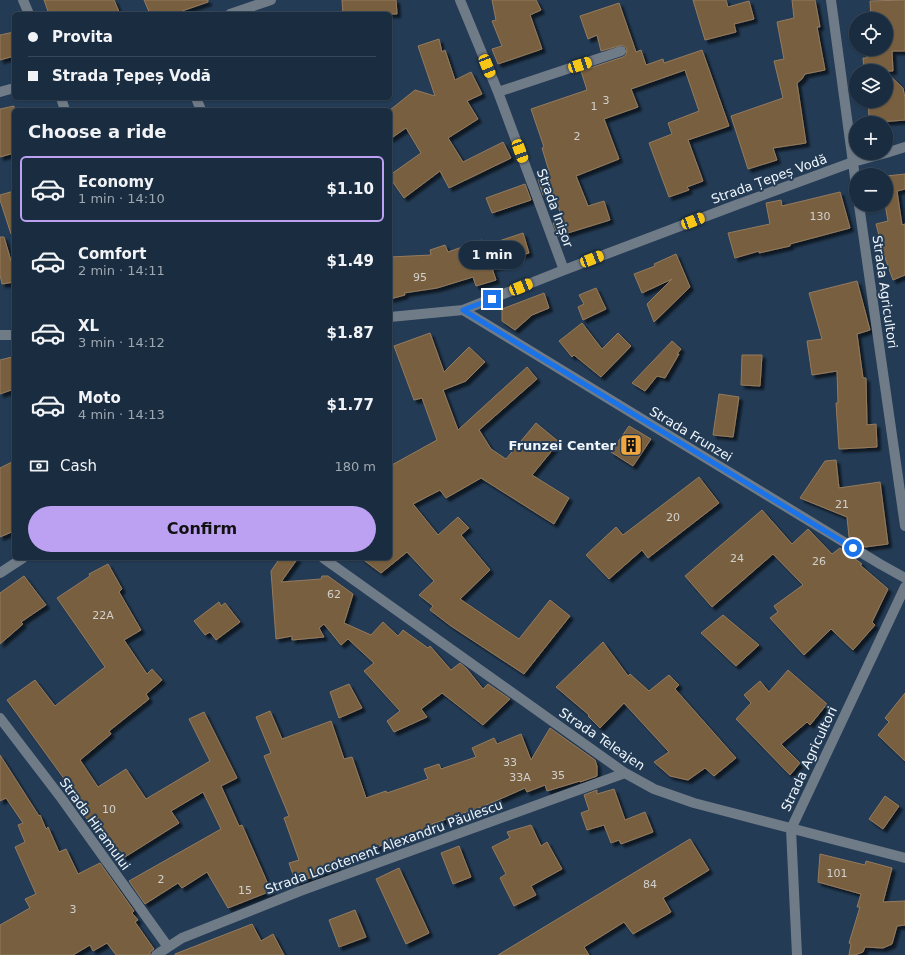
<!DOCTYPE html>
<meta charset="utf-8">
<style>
:root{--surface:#1a2c3f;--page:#233446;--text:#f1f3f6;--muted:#9fa7b0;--line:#384859;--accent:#bca0f2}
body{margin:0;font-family:"DejaVu Sans",sans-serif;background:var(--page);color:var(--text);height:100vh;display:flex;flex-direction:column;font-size:15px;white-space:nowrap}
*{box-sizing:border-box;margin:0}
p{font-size:13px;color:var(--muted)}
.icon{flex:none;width:22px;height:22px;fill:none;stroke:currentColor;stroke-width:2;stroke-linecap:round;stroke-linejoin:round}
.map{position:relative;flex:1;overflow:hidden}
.sheet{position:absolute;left:12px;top:108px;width:380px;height:452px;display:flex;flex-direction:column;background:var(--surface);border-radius:6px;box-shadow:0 1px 3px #0004,0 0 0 1px var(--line)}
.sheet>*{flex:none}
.top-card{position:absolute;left:12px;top:12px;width:380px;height:88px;border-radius:6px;box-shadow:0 1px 3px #0004,0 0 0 1px var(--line);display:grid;align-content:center;height:88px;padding:0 16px;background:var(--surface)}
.fabs{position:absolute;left:849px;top:12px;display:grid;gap:8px}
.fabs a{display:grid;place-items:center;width:44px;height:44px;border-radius:50%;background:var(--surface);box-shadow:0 1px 3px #0004,0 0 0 1px var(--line);font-size:20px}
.end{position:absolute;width:18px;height:18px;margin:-9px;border:5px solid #1a73e8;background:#fff;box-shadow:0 0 0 2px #fff}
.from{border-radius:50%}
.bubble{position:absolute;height:28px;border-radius:14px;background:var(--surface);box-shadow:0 1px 3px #0004,0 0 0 1px var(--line);font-size:13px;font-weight:700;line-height:28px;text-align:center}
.car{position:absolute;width:12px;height:24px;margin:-12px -6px;border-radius:5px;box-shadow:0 0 3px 1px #0007;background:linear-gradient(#f5c518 24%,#345 0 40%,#f5c518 0 76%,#345 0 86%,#f5c518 0)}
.top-card b{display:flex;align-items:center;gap:14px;height:38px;font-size:15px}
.top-card b+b{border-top:1px solid var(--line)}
.top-card i{width:10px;height:10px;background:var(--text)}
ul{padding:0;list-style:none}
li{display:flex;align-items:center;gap:12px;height:66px;margin:0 8px 6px;padding:0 8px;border:2px solid transparent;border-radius:6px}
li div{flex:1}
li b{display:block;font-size:15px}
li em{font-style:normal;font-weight:700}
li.on{border-color:var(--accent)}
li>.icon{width:36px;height:36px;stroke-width:1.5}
h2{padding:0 16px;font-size:18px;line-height:48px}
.pay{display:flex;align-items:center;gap:10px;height:44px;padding:0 16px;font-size:15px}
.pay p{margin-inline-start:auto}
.primary-button{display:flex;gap:8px;margin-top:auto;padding:8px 16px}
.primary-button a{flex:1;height:46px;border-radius:24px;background:var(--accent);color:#111;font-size:16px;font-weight:700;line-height:46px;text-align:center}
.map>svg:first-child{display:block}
.building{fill:#775e41;stroke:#957b5d;filter:url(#shadow)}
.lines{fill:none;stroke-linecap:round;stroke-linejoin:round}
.minor{stroke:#707b88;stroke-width:10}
.route{stroke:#1a73e8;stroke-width:5}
.labels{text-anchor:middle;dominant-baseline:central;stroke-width:4;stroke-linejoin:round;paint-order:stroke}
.number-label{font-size:11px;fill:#d2d0cd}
.street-label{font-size:13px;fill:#f0f6fc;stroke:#233b54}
.poi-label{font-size:13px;font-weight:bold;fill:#f0f6fc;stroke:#233b54;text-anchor:end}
</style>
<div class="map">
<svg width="905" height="955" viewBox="0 0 905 955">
<defs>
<filter id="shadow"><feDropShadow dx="3.5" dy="3.5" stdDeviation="1" flood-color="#0009"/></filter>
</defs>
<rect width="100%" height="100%" fill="#233b54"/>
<path class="building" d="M44,0H114L120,14H49Z
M144,0H208V2L182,11L184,14H150Z
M342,0H396L397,14H343Z
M492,0H536L541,10L530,15L542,49L498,64L492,49L502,46L492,21L496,20Z
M693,0H726L728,7L749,1L754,19L734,24L736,32L705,40Z
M792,0H815L820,27H817L825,70L805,74L802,79L797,83L806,143L773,148L777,160L748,169L731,116L783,98L774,61L784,59L777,22L794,18Z
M905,0V51H892L893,71H864L863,58H867L866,49H886V19H871L870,1Z
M619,3L636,52L641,50L646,65L663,59L664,63L702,50L729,126L688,140L703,181L687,187L689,190L669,197L649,143L672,134L668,123L699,111L685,70L631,89L638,107L604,119L619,159L576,176L588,206L604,201L610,220L558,236L553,223L563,219L552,192L543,195L538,180L545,177L544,173L549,171L542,148L544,147L531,109L587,90L581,71L623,57L626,55L627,49L622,45L601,51L597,35L588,39L580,16Z
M14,32V56L0,60V35Z
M439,39L442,52L445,50L455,80L471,72L482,94L467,101L478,119L448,138L463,162L503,142L511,158L449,188L440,171L404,198L390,178V175L421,153L406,128L390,139V110L415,90L435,96L418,46Z
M886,72L903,88L905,98V120L880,122L869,116L868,101H886Z
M14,106V153L0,157V109Z
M905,174V189L897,191L902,225L905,224V275L893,280L884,255L876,224L888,221L886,210V176Z
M525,184L531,200L492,213L486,198Z
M14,191V234H11L0,200V195Z
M840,192L850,228L790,244V246L759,253V251L735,258L728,233L770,224L766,203L781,200L782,206Z
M523,233L529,253L513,258L514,261L492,268L496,280L476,286L473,277L437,288L404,293L405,295L390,299V257L431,255L430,250L445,245L448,252L482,240L484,246Z
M0,237H4L14,271V282L2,284L0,275Z
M676,254L690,287L654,322L647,304L672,279L642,293L634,274L655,266L654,264Z
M857,281L870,330L857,334L863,378H866L867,425L876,424L877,447L839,449L836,403H838L837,371L812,375L807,341L822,339L809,293Z
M596,288L606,309L583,320L578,307L584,304L579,295Z
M544,293L549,308L532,315L515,330L502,321V309Z
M582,323L602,349L618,333L631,346L601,377L574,355L572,357L559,341Z
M430,333L444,372L469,347L485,362L466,381L443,390L458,430L527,367L537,379L479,430L491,449L506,459L536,423L559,442L532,475L569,498L554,524L481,478L446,498L440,490L413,504L438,535L458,517L469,528L461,535L490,570L460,599L519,639L550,600L570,616L524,674L451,626L430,610L433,606L419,595L434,581L407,552L381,573L361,558H390V466L437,440L422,398L414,400L394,346Z
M672,341L681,349L677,354H679L665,378L657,376L645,391L632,383Z
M742,355H762L760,386L741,385Z
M12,357L14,366V389L0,394V360Z
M719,394L739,397L733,437L713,435Z
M629,426L651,439L633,466L611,452Z
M836,460L839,488L880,482L888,544L865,547L849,537L847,517L800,498L825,461Z
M14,461V531L0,537V468Z
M699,477L719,503L648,558L642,550L609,579L586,555L616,527L623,535Z
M762,510L792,544L808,529L832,554L840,548L862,564L860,565L888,589L872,622L875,625L853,650L831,629L804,655L770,618L778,612L774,606L803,585L773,554L712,607L685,576Z
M280,558H298L281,582L321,579L322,576H328L353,594L344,623L371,635L383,622L398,636L403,630L428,648L430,646L451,670L460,663L467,669L483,689L488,684L510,699L483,725L442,693L421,709L427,717L394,732L387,721L400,711L364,671L374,663L348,639L341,645L324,624L319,628L324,637L292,640V636L276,639L271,571Z
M108,564L122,589L119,592L141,630L124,640L147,674L152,669L162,680L146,694L149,699L109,731L111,734L80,760L98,787L126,769L146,799L210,761L189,719L204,712L237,778L221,786L239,826L242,825L271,891L228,908L207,872L182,888L178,883L145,904L129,881L221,829L203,792L171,811L179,823L117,862L69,793L73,791L7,700L35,680L55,706L105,667L57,598L90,576L89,574Z
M24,576L46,605L21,622L23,624L0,644V593Z
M219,602L221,606L225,603L240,622L216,640L210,632L205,635L194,621Z
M723,615L759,645L736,666L701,633Z
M603,642L628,676L630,674L649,691L669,675L679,685L675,689L736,758L714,776L705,768L688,780L670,776L654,762L669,752L624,703L600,728L588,716L589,715L556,687Z
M788,670L827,704L810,725L807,722L781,744L800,763L790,775L736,719L751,703L744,695L760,681L769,692Z
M349,684L362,708L339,718L330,692Z
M905,693V761L878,735L889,722L885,718Z
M270,711L282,739L331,721L344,759L352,757L366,798L386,791L387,793L428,779L424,769L439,764L441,769L476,757L472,748L494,738L497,744L521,734L531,760L550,728L595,760L597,766V776L580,782V781L547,791L545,785L527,792L525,788L482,807L432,824L434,828L335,861L337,868L296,883L289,863L299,860L284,818L289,816L264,756L271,753L256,717Z
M0,755L39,816L40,815L46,829L48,827L59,852L66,849L78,874L100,863L134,911L132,913L138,920L135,922L154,949L150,952V955H116L107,943L93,951L90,945L73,955H0V925L30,908L25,899L36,894L15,847L25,842L18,825L23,823L6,798L0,801Z
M614,789L625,820L645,812L653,832L621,844L619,840L611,843L604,825L587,830L581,813L589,810L584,795L597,790V794Z
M885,796L899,806L883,829L869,819Z
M531,825L541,846L547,842L562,869L531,886L536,895L514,906L500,878L506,874L492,847L510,838L507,832Z
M690,839L709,870L663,898L671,912L633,934L624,922L584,947L589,955H498Z
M459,846L471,877L453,884L441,853Z
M820,854L865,865L866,861L892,868L883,902L905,901V925L897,926L892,944L883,948L865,947L863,952L855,955H849L851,944L849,943L860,907H857L861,894L818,882Z
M399,868L429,933L406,944L376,879Z
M355,910L366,937L339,947L329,920Z
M252,924L261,941L273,934L284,955H175V954Z"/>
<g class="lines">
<path class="minor" d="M23,0L29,14
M460,0L498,92L564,270
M831,0L856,185
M230,14L271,0
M0,92L14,88
M498,92L621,51
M61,98L65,110
M196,98L201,110
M886,153L905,147
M859,205L905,526
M463,310L880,564L905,578
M390,317L463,310L564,270L736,205L853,162L886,153
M0,335H14
M323,558L625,773L654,789L694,803L905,858
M0,573L23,558
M0,718L62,799L168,947
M156,955L182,938L300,891L625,773
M797,955L791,829L905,587"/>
</g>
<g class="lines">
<path class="route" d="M492,299L463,310L853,548"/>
</g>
<defs>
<g id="building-square" transform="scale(1.15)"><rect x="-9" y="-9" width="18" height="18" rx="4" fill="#f0a63f" stroke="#233b54"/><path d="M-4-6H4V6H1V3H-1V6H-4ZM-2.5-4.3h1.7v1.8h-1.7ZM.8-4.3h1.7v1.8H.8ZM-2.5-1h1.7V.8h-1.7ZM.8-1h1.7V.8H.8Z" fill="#111"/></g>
</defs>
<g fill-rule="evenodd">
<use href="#building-square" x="631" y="445"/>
</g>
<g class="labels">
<g class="number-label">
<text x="606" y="100">3</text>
<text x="594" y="106">1</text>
<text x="577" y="136">2</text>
<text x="820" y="216">130</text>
<text x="420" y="277">95</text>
<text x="842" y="504">21</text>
<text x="673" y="517">20</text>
<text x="737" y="558">24</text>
<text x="819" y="561">26</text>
<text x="334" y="594">62</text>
<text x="103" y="615">22A</text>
<text x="510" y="762">33</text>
<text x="558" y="775">35</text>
<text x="520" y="777">33A</text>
<text x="109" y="809">10</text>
<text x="837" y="873">101</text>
<text x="161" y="879">2</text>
<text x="650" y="884">84</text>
<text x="245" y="890">15</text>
<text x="73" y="909">3</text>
</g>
<g class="street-label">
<text transform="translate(769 179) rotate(-20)">Strada Țepeș Vodă</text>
<text transform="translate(555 208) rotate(70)">Strada Inișor</text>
<text transform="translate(885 292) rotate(82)">Strada Agricultori</text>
<text transform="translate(691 434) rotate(31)">Strada Frunzei</text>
<text transform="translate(602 739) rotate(34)">Strada Teleajen</text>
<text transform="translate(809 759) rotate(-65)">Strada Agricultori</text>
<text transform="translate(95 824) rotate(54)">Strada Hiramului</text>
<text transform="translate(384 847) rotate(-20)">Strada Locotenent Alexandru Păulescu</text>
</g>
<g class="poi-label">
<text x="616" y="445">Frunzei Center</text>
</g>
</g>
</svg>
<div class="fabs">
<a><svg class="icon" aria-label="locate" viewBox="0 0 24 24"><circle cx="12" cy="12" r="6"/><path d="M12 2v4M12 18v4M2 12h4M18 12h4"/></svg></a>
<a><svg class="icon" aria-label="layers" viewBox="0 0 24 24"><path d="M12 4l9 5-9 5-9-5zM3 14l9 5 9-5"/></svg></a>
<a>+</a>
<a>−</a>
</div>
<i class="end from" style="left:853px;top:548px"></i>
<i class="end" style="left:492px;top:299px"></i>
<div class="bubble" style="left:459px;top:241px;width:66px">1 min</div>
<i class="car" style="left:580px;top:65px;rotate:72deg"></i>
<i class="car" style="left:487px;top:66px;rotate:158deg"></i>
<i class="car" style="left:520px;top:151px;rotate:160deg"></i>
<i class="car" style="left:693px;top:221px;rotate:69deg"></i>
<i class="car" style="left:592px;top:259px;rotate:69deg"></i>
<i class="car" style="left:521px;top:287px;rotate:68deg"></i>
<div class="top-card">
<b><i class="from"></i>Provita</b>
<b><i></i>Strada Țepeș Vodă</b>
</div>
<section class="sheet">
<h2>Choose a ride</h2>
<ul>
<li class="on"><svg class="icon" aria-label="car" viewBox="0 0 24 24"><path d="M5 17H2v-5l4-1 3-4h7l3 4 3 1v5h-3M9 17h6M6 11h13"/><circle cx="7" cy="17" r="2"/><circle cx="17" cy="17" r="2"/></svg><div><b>Economy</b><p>1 min · 14:10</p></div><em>$1.10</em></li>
<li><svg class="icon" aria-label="car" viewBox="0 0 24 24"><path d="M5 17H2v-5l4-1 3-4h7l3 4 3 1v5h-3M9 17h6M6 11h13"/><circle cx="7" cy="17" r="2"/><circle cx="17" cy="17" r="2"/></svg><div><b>Comfort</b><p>2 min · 14:11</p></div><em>$1.49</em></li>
<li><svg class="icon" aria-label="car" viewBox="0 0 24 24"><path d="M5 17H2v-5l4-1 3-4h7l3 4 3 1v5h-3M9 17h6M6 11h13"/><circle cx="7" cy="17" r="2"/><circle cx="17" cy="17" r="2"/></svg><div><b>XL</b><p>3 min · 14:12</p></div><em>$1.87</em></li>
<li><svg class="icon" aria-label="car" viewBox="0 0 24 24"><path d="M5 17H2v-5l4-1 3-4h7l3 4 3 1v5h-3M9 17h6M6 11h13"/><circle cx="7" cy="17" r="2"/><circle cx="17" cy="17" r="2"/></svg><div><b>Moto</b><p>4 min · 14:13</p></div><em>$1.77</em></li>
</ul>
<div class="pay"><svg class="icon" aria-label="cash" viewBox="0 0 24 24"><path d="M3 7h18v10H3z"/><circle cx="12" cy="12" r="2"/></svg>Cash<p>180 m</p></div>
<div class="primary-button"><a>Confirm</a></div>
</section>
</div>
